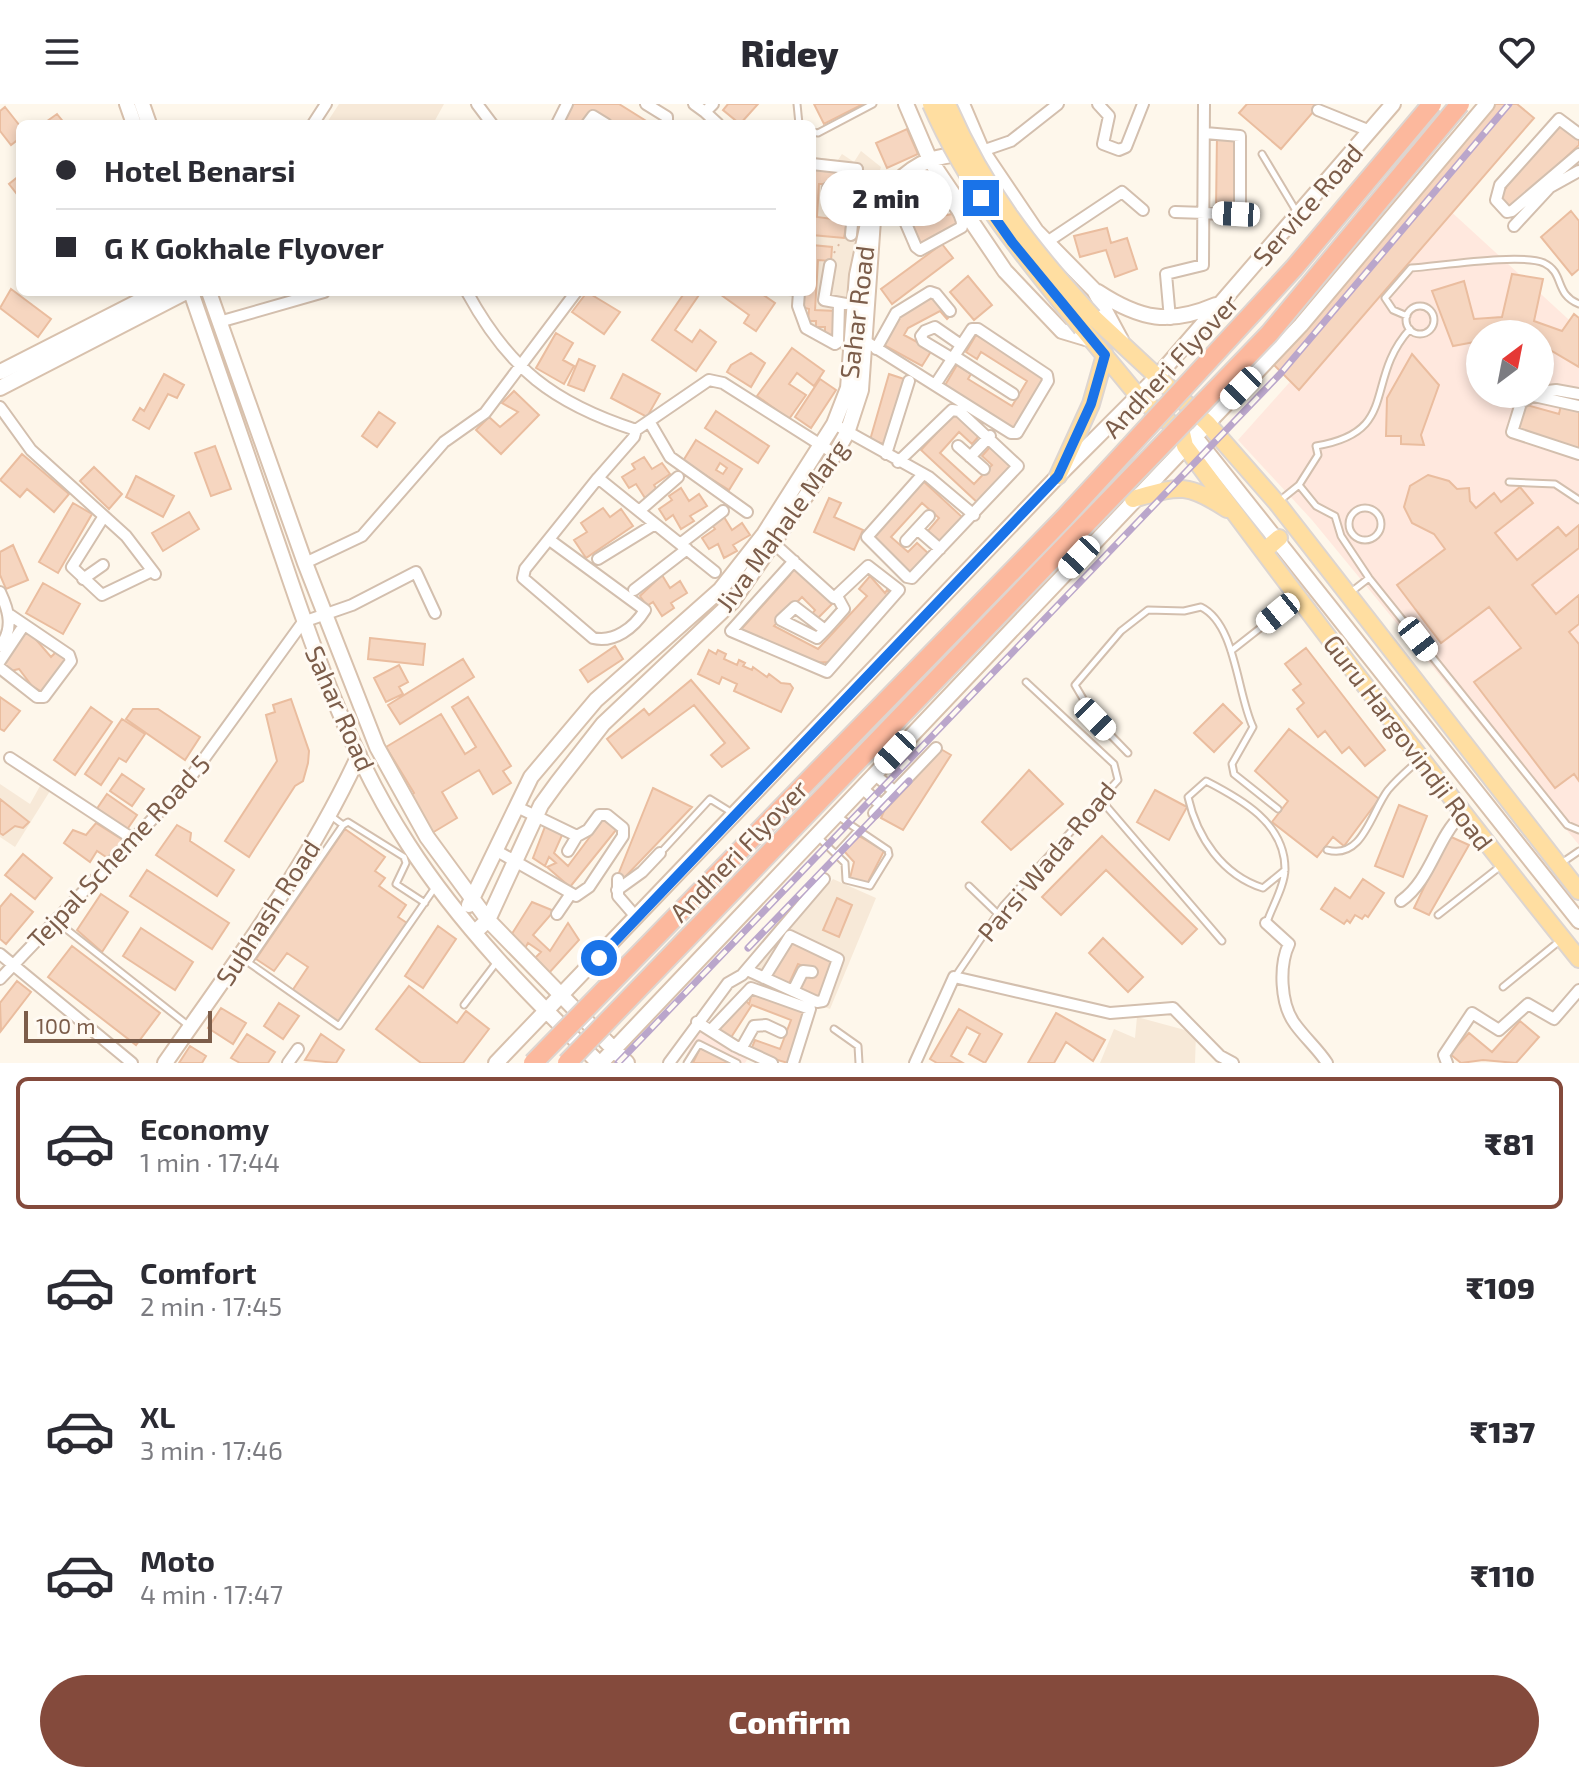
<!DOCTYPE html>
<meta charset="utf-8">
<style>
:root{--surface:#fff;--page:#f7f7f7;--text:#2b2b33;--muted:#7c7c81;--line:#e1e1e2;--accent:#844a3c}
body{margin:0;font-family:"Exo 2",sans-serif;background:var(--page);color:var(--text);height:100vh;display:flex;flex-direction:column;font-size:30px;white-space:nowrap}
*{box-sizing:border-box;margin:0}
p{font-size:26px;color:var(--muted)}
.icon{flex:none;width:44px;height:44px;fill:none;stroke:currentColor;stroke-width:2;stroke-linecap:round;stroke-linejoin:round}
.map{position:relative;height:959px;overflow:hidden}
.panel{display:flex;flex-direction:column;background:var(--surface);flex:1}
.panel>*{flex:none}
.banner{position:absolute;left:16px;top:16px;width:800px;height:176px;border-radius:12px;box-shadow:0 4px 12px #0003;display:grid;align-content:center;height:176px;padding:0 40px;background:var(--surface)}
.needle{width:52px;rotate:32deg}
.fabs{position:absolute;left:1466px;top:216px;display:grid;gap:16px}
.fabs a{display:grid;place-items:center;width:88px;height:88px;border-radius:50%;background:var(--surface);box-shadow:0 4px 12px #0003;font-size:40px}
.scale{position:absolute;left:24px;bottom:20px;width:188px;box-sizing:border-box;padding-left:8px;border:4px solid #7c5d4a;border-top:0;font-size:22px;line-height:28px;white-space:nowrap;color:#7c5d4a;-webkit-text-stroke:6px #fffaf3;paint-order:stroke}
.end{position:absolute;width:36px;height:36px;margin:-18px;border:10px solid #1a73e8;background:#fff;box-shadow:0 0 0 4px #fff}
.from{border-radius:50%}
.bubble{position:absolute;height:56px;border-radius:28px;background:var(--surface);box-shadow:0 4px 12px #0003;font-size:26px;font-weight:800;line-height:56px;text-align:center}
.car{position:absolute;width:24px;height:48px;margin:-24px -12px;border-radius:10px;box-shadow:0 0 6px 2px #0007;background:linear-gradient(#fff 24%,#345 0 40%,#fff 0 76%,#345 0 86%,#fff 0)}
.banner b{display:flex;align-items:center;gap:28px;height:76px;font-size:30px}
.banner b+b{border-top:2px solid var(--line)}
.banner i{width:20px;height:20px;background:var(--text)}
ul{padding:14px 0 0;list-style:none}
li{display:flex;align-items:center;gap:24px;height:132px;margin:0 16px 12px;padding:0 24px;border:4px solid transparent;border-radius:12px}
li div{flex:1}
li b{display:block;font-size:30px}
li em{font-style:normal;font-weight:800}
li.active{border-color:var(--accent)}
li>.icon{width:72px;height:72px;stroke-width:1.5}
.cta{display:flex;gap:16px;margin-top:auto;padding:16px 40px}
.cta a{flex:1;height:92px;border-radius:48px;background:var(--accent);color:#fff;font-size:32px;font-weight:800;line-height:92px;text-align:center}
header{display:flex;justify-content:space-between;align-items:center;height:104px;padding:0 40px;background:var(--surface);font-size:36px;font-weight:800}
.map>svg:first-child{display:block}
.residential{fill:#f7e9d8}
.commercial{fill:#ffe8de;fill-rule:evenodd}
.building{fill:#f6d6c0;stroke:#eabd9f;stroke-width:2;fill-rule:evenodd}
.lines{fill:none;stroke-linecap:round;stroke-linejoin:round}
.lane-casing{stroke:#d3bfae;stroke-width:9}
.street-casing{stroke:#d3bfae;stroke-width:14}
.secondary-casing{stroke:#d8c1ad;stroke-width:18}
.primary-casing{stroke:#ddd5d0;stroke-width:20}
.path{stroke:#dcb9a2;stroke-width:2;stroke-dasharray:2 6;stroke-linecap:butt}
.lane{stroke:#fff;stroke-width:5}
.street{stroke:#fff;stroke-width:10}
.secondary{stroke:#fff;stroke-width:14}
.primary{stroke:#ffdea1;stroke-width:16}
.rail-casing{stroke:#baa6cb;stroke-width:7}
.rail{stroke:#fffaf3;stroke-width:4;stroke-dasharray:12;stroke-linecap:butt}
.primary-bridge-casing{stroke:#ddd5d0;stroke-width:20;stroke-linecap:butt}
.highway-bridge-casing{stroke:#ddd5d0;stroke-width:22;stroke-linecap:butt}
.primary-bridge{stroke:#ffdea1;stroke-width:16}
.highway-bridge{stroke:#fcb89d;stroke-width:18}
.route{stroke:#1a73e8;stroke-width:10}
.labels{text-anchor:middle;dominant-baseline:central;stroke-width:6;stroke-linejoin:round;paint-order:stroke}
.street-label{font-size:26px;fill:#7c5d4a;stroke:#fffaf3}
</style>
<header><svg class="icon" aria-label="menu" viewBox="0 0 24 24"><path d="M4 6h16M4 12h16M4 18h16"/></svg>Ridey<svg class="icon" aria-label="heart" viewBox="0 0 24 24"><path d="M12 20l-8-8c-3-5 5-10 8-4 3-6 11-1 8 4z"/></svg></header>
<div class="map">
<svg width="1579" height="959" viewBox="0 0 1579 959">
<rect width="100%" height="100%" fill="#fef7eb"/>
<path class="residential" d="M339,0H444L433,20H326Z
M861,47L881,63L854,155L848,251L810,225L807,196L769,188H812V53L838,56L842,50L854,58Z
M45,673L55,679L15,743L0,733V680L30,700Z
M833,775L876,794L830,905L747,875Z
M1137,913L1196,929L1195,959H1100L1114,925L1135,934Z"/>
<path class="commercial" d="M1446,103L1579,225V741L1312,416L1238,336ZM1480,230H1540V290H1480Z
M699,923L748,954L745,959H683Z"/>
<path class="building" d="M571,0H619L651,20H613L593,8L585,20H567L560,16Z
M728,0H758L740,20L723,6Z
M814,0H863L824,20Z
M1247,0H1320L1281,45L1239,9Z
M1492,0H1517L1534,14L1299,286L1273,260Z
M5,3L20,22V34L11,41L0,27V7Z
M57,10L65,20H43Z
M1561,16L1579,32V41L1511,105L1499,92L1506,84L1504,82Z
M907,25L918,50L887,64L876,39Z
M1217,30H1236L1239,46H1235L1234,84L1238,85L1236,106H1216Z
M812,63L848,67L850,100H838L839,80H819L817,113L847,117L844,134L812,131Z
M20,71V94L9,80Z
M939,90L947,111L957,109L962,121L919,140L907,116L928,104L924,95Z
M1571,107L1579,117V165L1572,171L1541,133Z
M1107,124L1111,139L1127,134L1137,165L1115,173L1106,146L1080,153L1074,132Z
M942,140L953,154L892,200L881,185Z
M812,141L832,143L831,157L818,156L815,206L836,207L835,235L825,230V223H816V217H808L809,205L801,203L802,188H812Z
M1512,170L1543,175L1534,217L1562,227L1574,210L1579,214V263L1540,240V230H1480V237L1453,242L1432,187L1464,177L1474,215L1502,213Z
M968,172L992,201L974,216L950,188Z
M11,185L51,215L38,233L0,204Z
M587,188L620,208L604,230L572,208Z
M685,188H701L675,226L692,238L700,226L716,238L696,267L652,236Z
M717,188H759L775,199L756,227L744,219L749,211Z
M934,190L951,211L947,215L940,207L908,224L904,231L932,246L922,262L882,240L899,210Z
M556,229L573,239L563,256L574,262L564,280L536,264Z
M976,231L1046,274L1013,326L944,283L957,261L971,270L968,275L1012,302L1027,277L981,248L977,255L966,248Z
M792,244L824,267L814,282L797,269L789,280L806,291L789,315L757,292Z
M751,249L765,259L751,283L727,268L731,261Z
M1412,250L1439,281L1421,331L1424,341L1401,340V332H1386L1387,294Z
M579,255L595,262L584,287L568,281Z
M164,270L184,281L177,294L168,290L149,325L133,316L140,304L144,307Z
M623,270L660,290L647,313L611,294Z
M889,270L907,276L887,341L870,336Z
M820,275L836,286L811,324L795,313Z
M514,287L539,311L501,350L476,326L489,313L500,323L518,308L502,299Z
M1523,300L1559,310L1561,301L1579,306V345L1515,326Z
M716,307L769,342L758,359L705,324Z
M379,308L395,319L377,343L362,332Z
M955,309L979,332L972,340L959,328L940,349L974,380L992,361L982,352L991,342L1014,362L979,400L921,346Z
M696,336L742,365L729,386L683,357ZM720,359L727,364L723,370L716,366Z
M215,342L231,385L211,392L195,349Z
M22,350L69,390L54,408L27,385L20,393L0,376Z
M644,353L652,365L662,359L670,370L654,381L657,386L645,394L636,380L629,384L622,373L635,365L632,360Z
M94,363L122,390L109,405L80,377Z
M1428,371L1449,377L1457,385L1469,384L1470,397L1476,404L1494,389L1501,398L1520,383L1533,399L1495,429L1517,456L1558,423L1566,432L1579,421V444L1532,481L1556,510L1579,491V520L1569,528L1579,540V677L1574,670L1555,684L1474,578L1521,544L1489,503L1441,539L1397,481L1445,445L1434,430L1412,419L1404,403L1410,382Z
M136,372L174,392L163,413L126,393Z
M922,376L962,413L939,439L927,428L939,414L922,399L891,433L908,448L917,439L929,450L910,471L869,434Z
M681,384L689,397L699,390L707,402L690,412L694,417L681,425L673,411L666,416L659,405L672,396L669,392Z
M829,394L841,399L834,413L863,426L854,446L814,428Z
M73,399L92,410L58,469L39,458Z
M603,404L610,413L621,405L633,422L586,454L574,436L587,428L581,419Z
M189,408L199,425L163,447L152,429Z
M724,413L732,426L742,419L750,431L733,441L737,447L724,454L718,440L709,445L702,434L715,425L712,421Z
M13,441L28,476L6,485L0,471V448Z
M795,460L834,498L817,515L812,510L815,506L802,493L774,522L818,545L867,492L859,485L870,472L885,489L887,486L894,491L830,558L805,559L737,530L790,471L787,469Z
M662,471L670,484L680,477L687,489L671,499L674,504L662,512L653,498L647,502L640,492Z
M43,479L80,500L63,530L26,509Z
M26,524L51,553L59,545L69,555L44,589L32,582L19,565L11,567L1,559Z
M370,534L425,540L423,561L368,555Z
M615,542L623,555L588,578L580,566Z
M1306,544L1385,646L1365,662L1349,643L1342,649L1325,627L1318,633L1297,605L1304,599L1293,586L1301,580L1285,560Z
M709,546L716,550L718,546L726,550L724,555L737,561L739,556L745,559L743,562L752,566L753,563L767,573L769,570L781,579L790,580L793,584L781,608L734,587L737,580L722,573L719,580L698,570Z
M463,555L474,573L400,620L388,601Z
M399,561L408,578L399,583L403,590L386,598L374,574Z
M691,576L749,644L722,663L711,651L725,639L694,601L622,654L607,635L644,605L649,611Z
M0,593L20,607L4,627L0,625Z
M468,593L511,662L503,667L511,679L493,690L479,666L442,688L457,714L432,729L409,692L414,689L386,643L441,610L465,650L476,643L452,603Z
M291,595L309,647L308,659L303,677L295,682L249,753L225,737L277,657L266,611L275,608L273,601Z
M1223,600L1242,619L1214,648L1194,629Z
M91,603L112,618L75,671L54,656Z
M133,605H158L200,633L185,656L126,615Z
M122,615L145,630L126,658L119,654L101,681L85,670Z
M1289,625L1379,695L1344,742L1333,733L1317,753L1272,718L1288,697L1255,667Z
M939,644L951,651L903,726L881,714L887,700Z
M1029,666L1063,700L1011,746L982,718Z
M122,670L144,685L132,702L110,687Z
M653,684L692,703L624,774L618,771Z
M1155,686L1187,703L1169,736L1137,718Z
M107,690L137,711L126,727L96,706Z
M0,695L29,718L23,724L15,722L3,731L0,729Z
M1399,701L1427,712L1403,773L1375,762Z
M604,714L616,726L570,783L547,763L556,759L549,753L545,762L533,754L546,720L563,729L554,749L568,762Z
M96,719L126,738L109,755L97,747L90,758L64,739L73,726L86,731Z
M177,721L191,729L190,737L234,766L217,792L156,751Z
M345,725L385,753L375,767L385,774L379,782L406,801L398,813L407,819L338,919L292,887L308,863L287,849L274,867L256,855Z
M859,732L884,747L867,780L850,774L854,758L844,747Z
M1102,732L1197,825L1182,840L1106,766L1061,811L1042,793Z
M1449,732L1469,741L1429,811L1414,804Z
M23,750L52,774L35,795L5,771Z
M147,766L229,819L212,845L130,792Z
M1363,775L1384,789L1368,813L1365,811L1362,815L1355,811L1350,819L1347,816L1344,820L1321,805L1335,784L1350,794Z
M11,790L33,808L6,840L0,835V803Z
M101,790L128,808L102,848L77,826Z
M837,794L852,801L839,833L823,826Z
M532,798L554,807L533,831L550,847L568,819L579,836L549,869L535,854L541,848L528,839L524,846L508,836Z
M438,822L456,835L423,884L405,872Z
M141,824L193,858L175,886L123,852Z
M1103,834L1143,873L1128,888L1089,849Z
M788,835L833,858L820,896L799,887L806,872L812,874L816,867L798,860L788,882L769,874Z
M72,842L160,909L136,941L48,873Z
M17,877L31,888L1,927L0,899Z
M409,882L457,919L466,907L489,925L463,959H421L376,925Z
M753,885L808,906L788,959L750,948L755,936L780,945L791,916L752,901L730,935L716,923L743,894L749,900Z
M279,899L299,912L283,935L264,922Z
M221,904L246,919L233,940L208,924Z
M959,905L1002,930L985,959L969,950L980,930L967,923L951,952L963,959H937L930,955Z
M1056,909L1105,936L1093,957L1066,938L1054,959H1028Z
M1520,917L1539,933L1516,959L1483,956L1461,959L1450,950L1469,929L1492,948Z
M247,930L275,948L268,959H240L231,954Z
M321,930L344,946L336,959L305,956Z
M190,942L206,952L202,959H179Z
M700,944L732,959H693Z"/>
<g class="lines">
<g class="lane-casing">
<path id="lane" d="M797,0L799,20
M812,28L818,29L873,0
M1262,50L1298,110
M1406 216a14 14 0 1 1 28 0a14 14 0 1 1-28 0Z
M1407,212L1393,206L1385,194L1411,164C1440,162 1521,149 1544,159C1565,169 1554,190 1579,200
M1509,378L1555,380L1579,396
M1299,381L1316,402L1335,412L1341,432L1369,474L1567,721L1579,726
M1278,398L1299,381L1318,351L1316,342C1401,328 1363,277 1410,225
M1349 420a16 16 0 1 1 32 0a16 16 0 1 1-32 0Z
M1351,488L1369,474
M1231,547L1296,496
M1128,649L1095,615L1075,581L1121,527L1148,506L1184,507L1201,503C1236,520 1237,590 1253,623L1232,660L1234,670L1278,705
M1101,696L1222,837
M331,712L343,721L348,718L404,753L406,759L396,780L425,799
M817,732L845,759L846,776L870,782L889,751L888,746L839,713
M664,745L710,695L734,710
M1327,746C1363,756 1371,708 1388,686C1397,675 1409,665 1420,655
M836,750L858,726
M1563,758L1579,747
M969,782L998,810
M1438,811L1502,761
M56,817L189,922
M1267,818C1272,803 1285,781 1285,765C1285,719 1241,695 1206,677L1188,693C1197,733 1222,771 1263,784L1285,766
M242,854L339,922L434,785
M249,858L343,721
M955,873L1003,802L1118,676L1114,660L1026,578
M1503,883L1562,835
M464,901L496,859
M834,925L858,942L859,959
M687,959L699,940L737,959"/>
</g>
<g class="street-casing">
<path id="street" d="M477,0L492,20
M646,0L667,13V20
M694,0L705,8
M713,0L705,8L718,20
M1098,0L1109,12L1103,40L1119,46L1126,43L1143,0
M1318,6L1370,27
M313,20L326,0
M557,20L567,0
M587,20L593,12L606,20
M1579,30L1559,15L1500,81L1496,96L1507,108L1512,107L1579,50
M982,47L1011,37L1058,0
M812,60L857,65L851,131
M894,81L911,101L904,115L916,143L920,146L962,123C963,109 947,91 933,86L911,101
M828,84L831,105L875,109
M1175,108L1236,110L1240,106V32L1205,29
M1514,122L1550,83L1579,67
M1047,138L1122,88L1143,106
M830,161L824,196L846,200
M467,188C509,265 553,299 636,326L709,276L723,279L835,350
M799,188L798,202L806,224L835,240L838,238L839,200
M1170,215L1166,170L1203,161L1204,0
M219,218L324,188
M865,237L1011,329H1017L1048,277L1047,271L978,225H972L935,281
M876,245L896,209L930,188L936,190L950,207
M954,252L1013,290
M953,255L923,237L921,232L925,227L935,223L961,241
M1540,288L1556,286L1579,290
M1536,290L1521,299L1512,328L1579,350
M1534,292L1579,302
M0,303L31,346L126,432L155,470
M649,317L670,353L747,408
M834,320L929,373L974,411
M958,342L984,365
M886,350L909,277
M970,353L990,332
M898,358L952,306L959,307L1018,362L912,474L907,473L867,433L923,370
M598,374L634,333L636,326
M639,407L678,373
M104,412L72,463L102,491L152,467
M917,425L940,445
M769,435L833,493L834,494L868,462L899,486L827,568L731,527L794,457
M551,437L645,506C634,524 614,539 593,534L523,474L525,465L598,374L715,468
M906,437L929,412
M680,440L723,407
M598,455L655,420
M305,459L362,432L444,338L485,309L576,188
M83,475L103,461
M634,486L687,445
M0,488C9,507 14,525 0,542
M825,526L795,503L781,516L817,534C827,525 835,515 844,505L838,494
M0,557L24,521
M0,564L37,593H44L71,557L69,551L10,511
M10,654L133,735
M874,670L894,687
M862,684L881,701
M874,709L936,644
M497,747L576,792L589,783L623,732V724L607,711H599L588,726L577,732L517,703
M568,747L577,732
M618,775V792L637,814
M617,786L642,768L660,749
M1401,797C1431,776 1436,735 1462,710
M557,810L570,791
M1266,819L1289,840C1279,861 1280,900 1295,920C1305,934 1318,945 1327,959
M0,850L132,959
M747,866L817,898L823,897L838,855L790,832L764,874
M0,875L185,681L303,518L352,501L416,468L435,509
M793,887L803,867L812,868
M697,918L735,942L772,959
M711,926L751,884L810,905L793,959
M741,945L754,922L766,921L781,928
M288,959L298,945
M669,959L728,879L742,871L824,775
M915,959L954,873L1110,909L1173,904L1220,952L1233,959
M1447,959L1444,951L1472,909L1499,926L1528,900L1554,915L1579,886"/>
</g>
<g class="secondary-casing">
<path id="secondary" d="M127,0L134,20
M142,0L149,20
M906,0L930,56L1005,167L1062,227L1092,236
M962,0L982,47L1036,127L1094,186L1121,236
M191,188C222,276 252,364 282,452C315,550 351,653 408,740C460,821 530,892 599,959
M209,188L305,459L377,643L427,733L488,816L627,959
M1098,188C1141,216 1169,221 1216,201
M0,268L157,188
M0,284L186,188
M1186,330L1195,333L1579,817
M469,801L531,673L596,596L720,486L764,430L834,320L848,284L857,171L867,124
M475,828L488,816L541,701L557,679L603,620L732,498L835,350L847,329L861,286L873,116C879,91 907,65 930,56C946,50 966,50 982,47
M165,959C234,860 308,762 359,651
M496,959L1058,372L1158,272L1393,0
M601,959L1301,221L1487,0"/>
</g>
<g class="primary-casing">
<path id="primary" d="M1093,213L1207,319L1277,399L1579,787
M1082,224L1139,293L1182,329L1185,342C1313,515 1444,687 1579,855
M1058,372L1091,300L1105,251
M1133,395C1179,382 1186,378 1227,405
M1264,447L1279,434"/>
</g>
<path class="path" d="M834,149L841,137"/>
<use href="#lane" class="lane"/>
<use href="#street" class="street"/>
<use href="#secondary" class="secondary"/>
<use href="#primary" class="primary"/>
<g class="rail-casing">
<path id="rail" d="M748,844L909,677
M618,959L1281,269L1509,0"/>
</g>
<use href="#rail" class="rail"/>
<g class="primary-bridge-casing">
<path id="primary-bridge" d="M931,0C968,85 1024,153 1082,224
M947,0C984,86 1030,144 1093,213"/>
</g>
<g class="highway-bridge-casing">
<path id="highway-bridge" d="M533,959L1064,414L1294,164L1432,0
M567,959L1269,230L1460,0"/>
</g>
<use href="#primary-bridge" class="primary-bridge"/>
<use href="#highway-bridge" class="highway-bridge"/>
</g>
<g class="lines">
<path class="route" d="M599,854L1058,372L1091,300L1105,251L1012,138L981,94"/>
</g>
<g class="labels">
<g class="street-label">
<text transform="translate(1307 100) rotate(-49)">Service Road</text>
<text transform="translate(856 208) rotate(-83)">Sahar Road</text>
<text transform="translate(1170 261) rotate(-47)">Andheri Flyover</text>
<text transform="translate(781 421) rotate(-54)">Jiva Mahale Marg</text>
<text transform="translate(341 604) rotate(66)">Sahar Road</text>
<text transform="translate(1409 638) rotate(53)">Guru Hargovindji Road</text>
<text transform="translate(738 746) rotate(-46)">Andheri Flyover</text>
<text transform="translate(118 747) rotate(-47)">Tejpal Scheme Road 5</text>
<text transform="translate(1046 757) rotate(-50)">Parsi Wada Road</text>
<text transform="translate(267 808) rotate(-57)">Subhash Road</text>
</g>
</g>
</svg>
<div class="fabs">
<a><svg class="needle" viewBox="-14 -14 28 28"><path d="M0-13l5 13h-10z" fill="#e53935"/><path d="M0 13l5-13h-10z" fill="#7c7c81"/></svg></a>
</div>
<div class="scale">100 m</div>
<i class="end from" style="left:599px;top:854px"></i>
<i class="end" style="left:981px;top:94px"></i>
<div class="bubble" style="left:820px;top:66px;width:132px">2 min</div>
<i class="car" style="left:1236px;top:110px;rotate:273deg"></i>
<i class="car" style="left:1241px;top:284px;rotate:224deg"></i>
<i class="car" style="left:1079px;top:453px;rotate:223deg"></i>
<i class="car" style="left:1278px;top:509px;rotate:231deg"></i>
<i class="car" style="left:1418px;top:535px;rotate:142deg"></i>
<i class="car" style="left:1095px;top:615px;rotate:136deg"></i>
<i class="car" style="left:895px;top:648px;rotate:223deg"></i>
<div class="banner">
<b><i class="from"></i>Hotel Benarsi</b>
<b><i></i>G K Gokhale Flyover</b>
</div>
</div>
<section class="panel">
<ul>
<li class="active"><svg class="icon" aria-label="car" viewBox="0 0 24 24"><path d="M5 17H2v-5l4-1 3-4h7l3 4 3 1v5h-3M9 17h6M6 11h13"/><circle cx="7" cy="17" r="2"/><circle cx="17" cy="17" r="2"/></svg><div><b>Economy</b><p>1 min · 17:44</p></div><em>₹81</em></li>
<li><svg class="icon" aria-label="car" viewBox="0 0 24 24"><path d="M5 17H2v-5l4-1 3-4h7l3 4 3 1v5h-3M9 17h6M6 11h13"/><circle cx="7" cy="17" r="2"/><circle cx="17" cy="17" r="2"/></svg><div><b>Comfort</b><p>2 min · 17:45</p></div><em>₹109</em></li>
<li><svg class="icon" aria-label="car" viewBox="0 0 24 24"><path d="M5 17H2v-5l4-1 3-4h7l3 4 3 1v5h-3M9 17h6M6 11h13"/><circle cx="7" cy="17" r="2"/><circle cx="17" cy="17" r="2"/></svg><div><b>XL</b><p>3 min · 17:46</p></div><em>₹137</em></li>
<li><svg class="icon" aria-label="car" viewBox="0 0 24 24"><path d="M5 17H2v-5l4-1 3-4h7l3 4 3 1v5h-3M9 17h6M6 11h13"/><circle cx="7" cy="17" r="2"/><circle cx="17" cy="17" r="2"/></svg><div><b>Moto</b><p>4 min · 17:47</p></div><em>₹110</em></li>
</ul>
<div class="cta"><a>Confirm</a></div>
</section>
